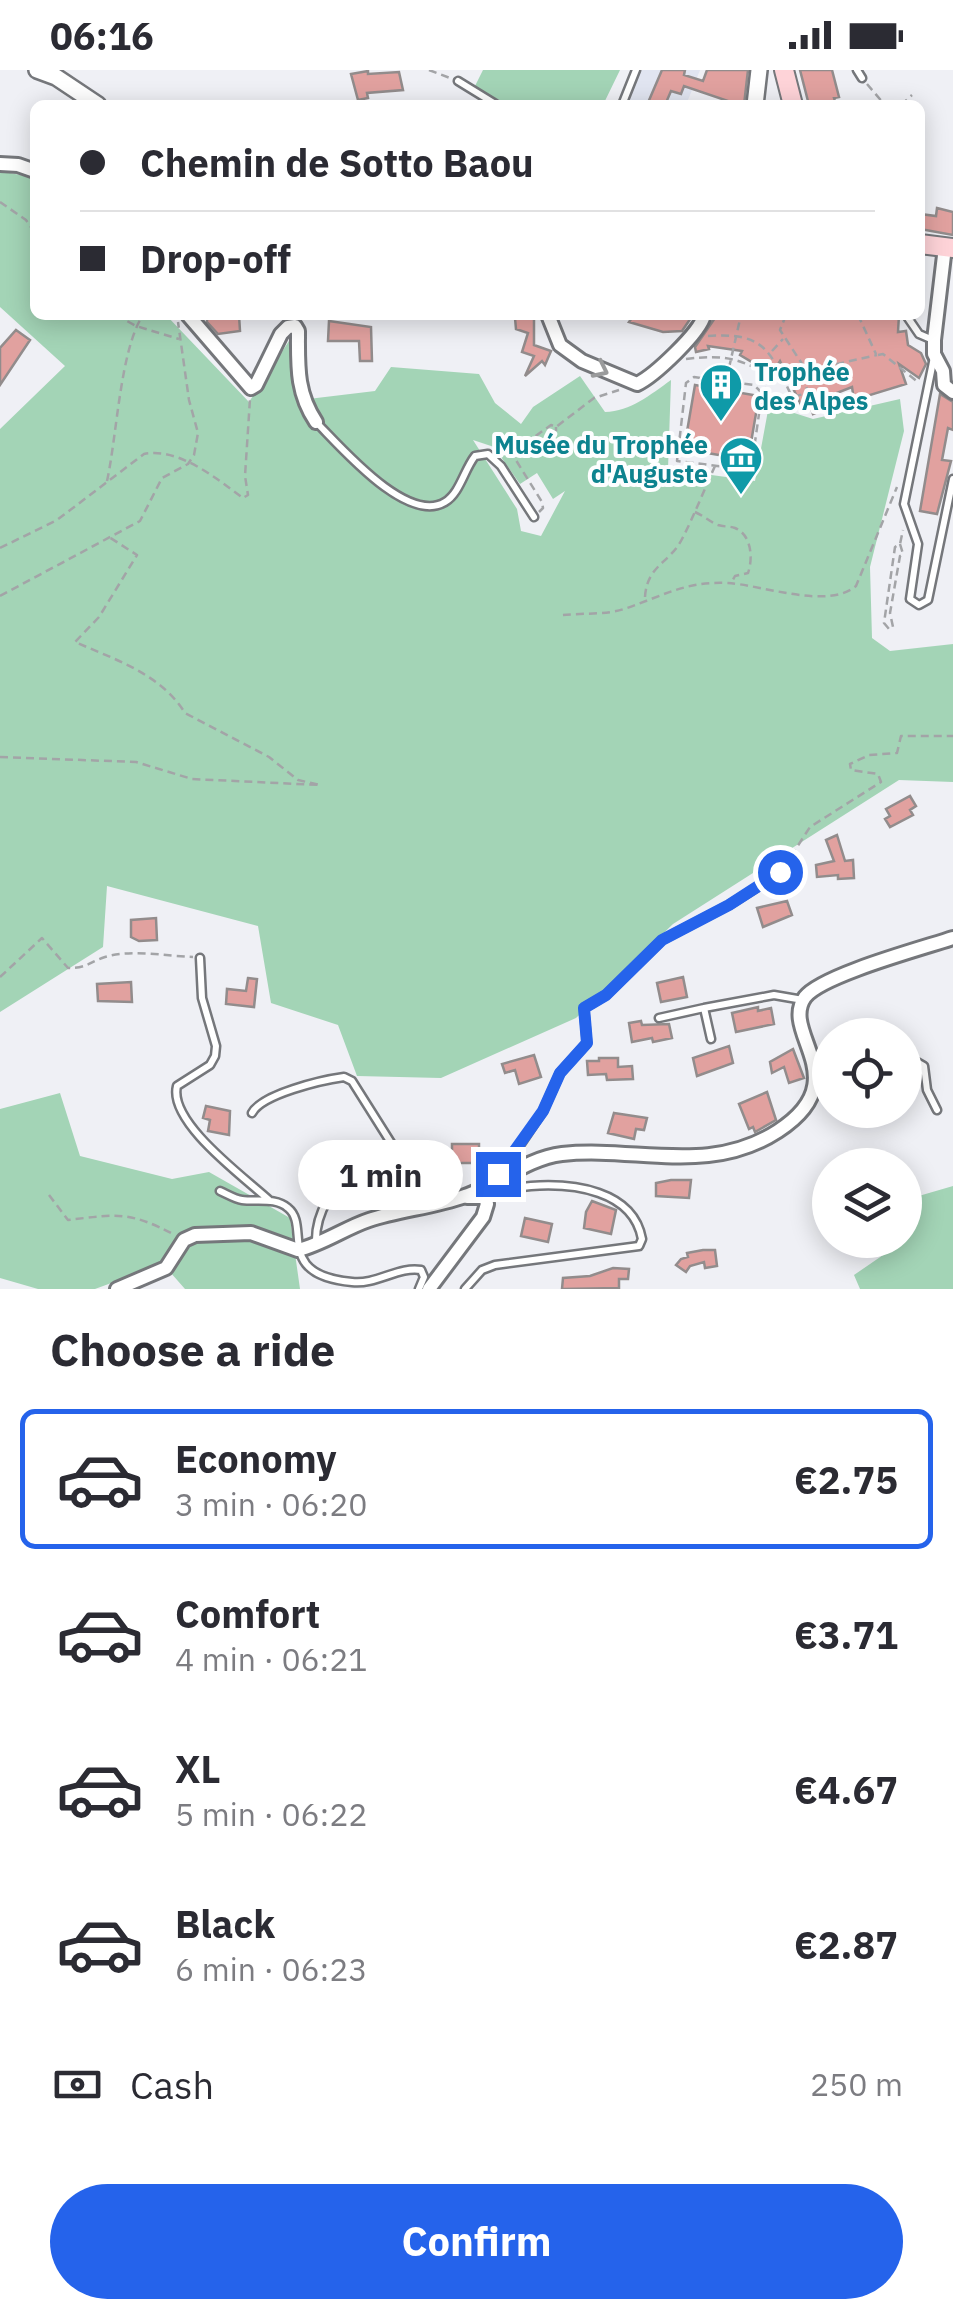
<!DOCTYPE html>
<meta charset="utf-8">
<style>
:root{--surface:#fff;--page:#f7f7f7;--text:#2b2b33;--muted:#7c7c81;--line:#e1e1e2;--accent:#2563eb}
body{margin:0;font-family:"IBM Plex Sans",sans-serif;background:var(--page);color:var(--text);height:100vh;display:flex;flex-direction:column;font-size:38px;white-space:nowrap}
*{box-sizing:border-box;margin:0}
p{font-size:32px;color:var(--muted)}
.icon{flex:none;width:55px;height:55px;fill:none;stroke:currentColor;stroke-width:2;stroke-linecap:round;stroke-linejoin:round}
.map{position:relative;height:1219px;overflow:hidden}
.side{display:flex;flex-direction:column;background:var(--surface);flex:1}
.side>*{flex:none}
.hud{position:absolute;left:30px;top:30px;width:895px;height:220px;border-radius:15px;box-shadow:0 5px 25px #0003;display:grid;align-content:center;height:220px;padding:0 50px;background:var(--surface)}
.buttons{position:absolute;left:812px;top:948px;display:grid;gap:20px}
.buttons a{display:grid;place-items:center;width:110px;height:110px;border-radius:50%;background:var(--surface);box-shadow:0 5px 25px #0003;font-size:50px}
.end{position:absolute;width:45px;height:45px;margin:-22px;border:12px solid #2563eb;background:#fff;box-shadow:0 0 0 5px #fff}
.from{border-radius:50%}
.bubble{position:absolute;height:70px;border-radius:35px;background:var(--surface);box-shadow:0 5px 25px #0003;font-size:32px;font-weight:800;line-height:70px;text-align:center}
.hud b{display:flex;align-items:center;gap:35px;height:95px;font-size:38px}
.hud b+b{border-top:2px solid var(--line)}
.hud i{width:25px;height:25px;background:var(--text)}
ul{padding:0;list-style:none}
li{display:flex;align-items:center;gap:30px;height:140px;margin:0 20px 15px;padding:0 30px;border:5px solid transparent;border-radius:15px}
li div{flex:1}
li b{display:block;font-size:38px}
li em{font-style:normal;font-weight:800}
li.on{border-color:var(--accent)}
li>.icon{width:90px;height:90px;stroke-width:1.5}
h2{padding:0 50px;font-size:45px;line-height:120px}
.pay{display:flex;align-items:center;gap:25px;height:110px;padding:0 50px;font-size:38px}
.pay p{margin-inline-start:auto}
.cta{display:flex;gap:20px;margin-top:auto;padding:20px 50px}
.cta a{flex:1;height:115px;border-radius:60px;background:var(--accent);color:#fff;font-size:40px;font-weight:800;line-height:115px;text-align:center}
.status{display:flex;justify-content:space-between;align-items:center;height:70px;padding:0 50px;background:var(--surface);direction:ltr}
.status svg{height:28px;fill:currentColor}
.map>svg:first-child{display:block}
.built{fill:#e1e5f1}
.green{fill:#a3d4b6;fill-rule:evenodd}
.building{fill:#e1a19f;stroke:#928c8c;stroke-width:2.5}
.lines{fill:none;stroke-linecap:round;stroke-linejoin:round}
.service-casing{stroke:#75777b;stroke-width:11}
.minor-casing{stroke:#75777b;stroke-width:18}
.tertiary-casing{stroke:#75777b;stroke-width:20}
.secondary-casing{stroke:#75777b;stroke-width:22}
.path{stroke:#a3a4a7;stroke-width:2.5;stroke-dasharray:8 5;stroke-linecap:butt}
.service{stroke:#fff;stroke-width:6}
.minor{stroke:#fff;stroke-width:12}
.tertiary{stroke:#fff;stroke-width:15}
.secondary{stroke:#fed3d8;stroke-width:18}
.oneway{stroke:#9a9b9c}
.route{stroke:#2563eb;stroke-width:12}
.labels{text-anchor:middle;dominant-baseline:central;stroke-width:8;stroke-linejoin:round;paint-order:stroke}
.culture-label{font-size:25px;font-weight:bold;fill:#0d838f;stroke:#fdfeff;text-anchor:start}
</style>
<div class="status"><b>06:16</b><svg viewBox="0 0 49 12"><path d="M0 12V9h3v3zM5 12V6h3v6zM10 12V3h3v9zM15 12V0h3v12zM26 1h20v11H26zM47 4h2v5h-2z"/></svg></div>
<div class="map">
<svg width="953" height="1219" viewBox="0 0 953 1219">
<rect width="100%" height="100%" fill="#eff0f5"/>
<path class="built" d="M639,0H700L686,35H631L627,33Z"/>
<path class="green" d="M483,0H620L603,35H510L474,18Z
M0,101L35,108V245H166L249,332L289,271L300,330L375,321L391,297L479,304L495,333L521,354L533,337L580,306L605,342C631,341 650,325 671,310L668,399L755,411L769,335L813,349L900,329L904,361L870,497L872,568L890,581L953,574V712L899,710L673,854L576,948L441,1008L357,1006L338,955L271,933L258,856L107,816L103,877L0,942V359L65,296L0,237ZM473,370L494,377L520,414L537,403L553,429L565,421L541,466L521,461L517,439Z
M60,1023L80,1086L172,1109L209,1102L290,1148L300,1219H185L163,1194L95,1219H38L0,1208V1039Z
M953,1116V1219H860L854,1205L905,1170V1130Z"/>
<path class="building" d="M662,0H685L684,5L703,11L707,0H748L744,35H730L731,32L684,16L681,24L671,21L665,35H647Z
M800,0H832L839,27L834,28L836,35H809Z
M368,1V4L399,2L403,20L367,23L368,28L358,30L351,4Z
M937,138L953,142V165L920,159V144L936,146Z
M207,245H239L240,261L218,264L207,252Z
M520,245H534V275L551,281L545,295L542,291L525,306L534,286L522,282L528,263L516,259L515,248H520Z
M634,245H693L682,261L663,262L629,252Z
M717,245H899L898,262L906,261L908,275L921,283L926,294L919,308L899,294L906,314L854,330L852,317L824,328L827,338L813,344L809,332L801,335L780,291L772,304L740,285L742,281L708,276L709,279L696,282L695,277Z
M329,251L371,257L372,291H360L359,271H328Z
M16,260L30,270L0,315V278Z
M695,315L759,326L748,390L684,379Z
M940,324L953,332V360L948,358L942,390L951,391L937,444L920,441Z
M910,726L916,736L910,740L913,745L890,757L885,749L890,746L886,739Z
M837,765L845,791L853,790L854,808L838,809V805L817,807L816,795L834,791L826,770Z
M787,831L792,845L763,857L757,838Z
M156,848L157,870L139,871L131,867V850Z
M683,907L687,927L661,932L657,913Z
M248,908L257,909L254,937L226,934L227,919L246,921Z
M131,912L132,932L98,931L97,914Z
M758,937V941L771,938L774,954L736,962L732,943Z
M641,951L642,955L669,954L672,968L653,972L652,968L632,972L629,953Z
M729,976L733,993L697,1006L693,988Z
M793,979L804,1008L789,1013L784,997L772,1003L770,992Z
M534,985L541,1007L519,1014L515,1000L505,1003L502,994Z
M599,988H618V997L632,996L633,1009L607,1010L606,1004L588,1005L587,991H599Z
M767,1022L776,1050L755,1062L753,1057L749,1059L739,1034Z
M206,1036L230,1041L229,1065L208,1061L210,1050L203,1048Z
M614,1043L647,1048L644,1060L636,1059L634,1069L608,1063Z
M452,1074H479V1087H475V1093H452Z
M671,1110H691L689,1128L656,1126V1113Z
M592,1131L616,1140L611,1164L584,1158L586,1142Z
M525,1148L552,1154L548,1172L521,1166Z
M703,1180H715L717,1196L705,1198L704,1192L690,1196L686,1202L676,1195L681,1189L688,1187L687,1183Z
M613,1198L629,1199L628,1209H619V1218L562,1219L563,1208L590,1206Z"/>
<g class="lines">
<g class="service-casing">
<path id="service" d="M857,0L862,8
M458,11L497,35
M622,35L636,0
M906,245L919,264L933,270
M934,287L904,434L918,474L910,529L919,535L928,530L953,409
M316,352C340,376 407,455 445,432C460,423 464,400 475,386L488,384L501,396L534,447
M200,888L202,928L216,976L215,986L210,995L177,1016C168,1052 244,1107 269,1130
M659,948L704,938
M711,969L704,938L774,925L803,930
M905,994L917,992L924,996L927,1020L937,1040
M817,998L830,1000
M252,1043C262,1024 322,1010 344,1007L352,1011L393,1076L391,1087C380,1094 371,1094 360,1099C333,1112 315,1144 316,1173
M496,1111L543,1041L560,1003L587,973L584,938L606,925L662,870L729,835L780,803
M220,1121C227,1124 235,1129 242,1130C257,1132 276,1127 288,1138C311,1156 274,1205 352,1212C376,1215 399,1196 421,1200L424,1207L419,1219
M465,1219L482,1200L495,1195L639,1176L642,1169C633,1120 573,1113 531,1116C516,1117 500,1123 485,1127"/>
</g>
<g class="minor-casing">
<path id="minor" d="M0,94L18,95L35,101
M945,177L934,270V284L943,301L944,315L953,322
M188,245L251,318L256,315L281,264L288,257L295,256L298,261C298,295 296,322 316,352
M548,245L560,275L582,291L637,314C654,306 701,262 704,245
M117,1219L166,1198L184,1170L195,1165L251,1163L298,1180C323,1174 345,1158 369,1150C400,1140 434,1137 465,1126C497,1115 527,1088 562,1084C636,1076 709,1106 778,1061C858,1009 779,963 805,927C822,905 923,878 953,868
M429,1219L483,1147L487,1134L485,1127H467"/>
</g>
<g class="tertiary-casing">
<path id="tertiary" d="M37,0L56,7L98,35
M755,35L759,0"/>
</g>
<g class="secondary-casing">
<path id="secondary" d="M784,0L793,35
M920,174L953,178"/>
</g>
<path class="path" d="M429,0L450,8
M867,14L885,35
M901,35L912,25
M0,132L26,150L35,163
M116,245L136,256L179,269
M786,245L780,260L806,300
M858,245L876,284
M708,266C764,262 770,280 792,327L808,323L802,301
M772,281L783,269
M878,285L883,284L919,313
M686,289C727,284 740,289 775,308L877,285
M726,311L741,245
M762,323L754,315L694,307L686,313L677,391L751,400L762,323L775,308
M529,376L530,370L551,355L556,357L594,328L619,320
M107,411C117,366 120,280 143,245
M539,442L543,438L542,432L514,387L529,377L535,379L556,363V357
M695,442C704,446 710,452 718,455C724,457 730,456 735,458C752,465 753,489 748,503L735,506L731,513
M900,474L903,484L900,486L890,543L893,557L889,559L884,553L895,477L900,474L903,460
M0,478L57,450L144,384C178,377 216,408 243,428L248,425L245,406L250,329
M0,526L140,451L162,408L188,394L194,385L198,363L189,330L178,252
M645,527C647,495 670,493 682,469C694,446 704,420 715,396
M563,545C582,543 606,545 624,539C663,526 685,511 728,513C762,515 828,540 856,516L897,417
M0,687L136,692L192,709L320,715L298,710L269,687L185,643C161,604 114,589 75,572L99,547L137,485L109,467
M784,797L810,757L881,712L878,704L851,700L850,694L869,685L897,683L901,666H953
M0,907L42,868L68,898C88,898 89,892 105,887C132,879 166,886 193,887
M49,1125L68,1150C118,1144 129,1141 175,1165"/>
<use href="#service" class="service"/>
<use href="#minor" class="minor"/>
<use href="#tertiary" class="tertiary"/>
<use href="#secondary" class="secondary"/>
</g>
<defs><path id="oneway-chevron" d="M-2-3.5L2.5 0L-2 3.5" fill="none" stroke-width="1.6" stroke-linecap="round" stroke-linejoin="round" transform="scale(2.5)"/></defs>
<use class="oneway" href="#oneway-chevron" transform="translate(601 300) rotate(26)"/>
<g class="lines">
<path class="route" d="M498,1104L543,1041L560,1003L587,973L584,938L606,925L662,870L729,835L780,802"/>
</g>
<defs>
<g id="building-pin" transform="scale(2.25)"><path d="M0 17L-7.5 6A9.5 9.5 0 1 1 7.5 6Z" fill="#0f9aa8" stroke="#fdfeff"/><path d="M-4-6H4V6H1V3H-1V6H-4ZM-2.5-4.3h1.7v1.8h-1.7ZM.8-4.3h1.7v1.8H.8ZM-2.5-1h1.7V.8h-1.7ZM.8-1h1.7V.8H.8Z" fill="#fff"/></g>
<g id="museum-pin" transform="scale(2.25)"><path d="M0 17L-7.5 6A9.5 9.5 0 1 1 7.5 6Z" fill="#0f9aa8" stroke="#fdfeff"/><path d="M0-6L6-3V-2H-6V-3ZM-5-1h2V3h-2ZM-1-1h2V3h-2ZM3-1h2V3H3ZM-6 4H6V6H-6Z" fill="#fff"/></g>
</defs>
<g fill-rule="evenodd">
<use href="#building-pin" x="721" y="315"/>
<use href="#museum-pin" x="741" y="388"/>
</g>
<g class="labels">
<g class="culture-label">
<text x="754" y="301">Trophée<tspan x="754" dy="29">des Alpes</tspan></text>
<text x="708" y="374" text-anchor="end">Musée du Trophée<tspan x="708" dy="29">d'Auguste</tspan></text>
</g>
</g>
</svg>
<div class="buttons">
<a><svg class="icon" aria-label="locate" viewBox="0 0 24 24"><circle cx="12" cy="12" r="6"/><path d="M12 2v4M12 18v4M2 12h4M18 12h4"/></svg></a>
<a><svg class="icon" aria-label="layers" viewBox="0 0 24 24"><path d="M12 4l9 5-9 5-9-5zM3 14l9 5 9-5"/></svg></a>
</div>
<i class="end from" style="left:780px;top:802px"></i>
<i class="end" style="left:498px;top:1104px"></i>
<div class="bubble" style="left:298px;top:1070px;width:165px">1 min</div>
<div class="hud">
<b><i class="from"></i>Chemin de Sotto Baou</b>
<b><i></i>Drop-off</b>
</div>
</div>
<section class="side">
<h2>Choose a ride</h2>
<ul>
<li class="on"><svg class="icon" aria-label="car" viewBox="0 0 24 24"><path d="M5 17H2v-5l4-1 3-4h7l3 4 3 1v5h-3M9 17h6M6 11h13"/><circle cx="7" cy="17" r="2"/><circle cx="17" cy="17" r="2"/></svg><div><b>Economy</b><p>3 min · 06:20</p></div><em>€2.75</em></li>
<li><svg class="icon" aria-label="car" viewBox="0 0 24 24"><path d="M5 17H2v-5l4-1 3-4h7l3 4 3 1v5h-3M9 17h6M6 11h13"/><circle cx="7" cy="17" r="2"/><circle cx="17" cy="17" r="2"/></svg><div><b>Comfort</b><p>4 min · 06:21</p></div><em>€3.71</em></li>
<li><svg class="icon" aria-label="car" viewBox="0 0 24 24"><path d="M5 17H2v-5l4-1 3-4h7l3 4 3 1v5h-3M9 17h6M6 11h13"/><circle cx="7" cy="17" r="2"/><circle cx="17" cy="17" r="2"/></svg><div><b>XL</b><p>5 min · 06:22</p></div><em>€4.67</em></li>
<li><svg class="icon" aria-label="car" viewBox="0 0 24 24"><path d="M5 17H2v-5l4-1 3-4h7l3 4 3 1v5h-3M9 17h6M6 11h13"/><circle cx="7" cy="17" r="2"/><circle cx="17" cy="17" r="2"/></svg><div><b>Black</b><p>6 min · 06:23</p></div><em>€2.87</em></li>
</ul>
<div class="pay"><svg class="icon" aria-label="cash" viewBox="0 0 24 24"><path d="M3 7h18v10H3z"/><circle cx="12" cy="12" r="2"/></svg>Cash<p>250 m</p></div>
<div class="cta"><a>Confirm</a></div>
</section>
